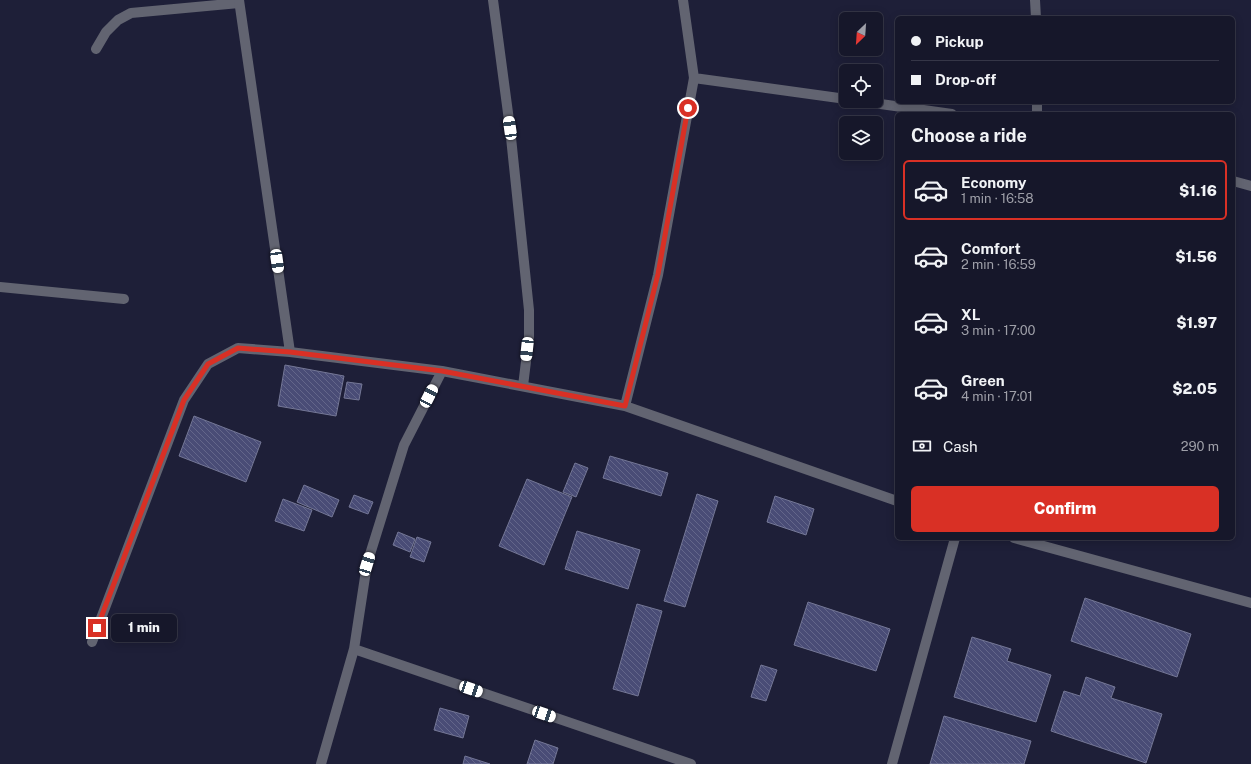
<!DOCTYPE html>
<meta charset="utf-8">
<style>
:root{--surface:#16172a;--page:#1f2032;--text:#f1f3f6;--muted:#9e9fa8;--line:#353647;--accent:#d93025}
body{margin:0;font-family:"Public Sans",sans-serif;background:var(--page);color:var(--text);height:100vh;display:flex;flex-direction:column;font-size:15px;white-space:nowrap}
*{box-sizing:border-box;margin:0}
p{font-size:13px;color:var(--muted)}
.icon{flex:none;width:22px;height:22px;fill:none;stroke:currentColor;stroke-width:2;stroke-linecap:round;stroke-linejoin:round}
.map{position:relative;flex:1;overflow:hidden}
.sheet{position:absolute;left:895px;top:112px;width:340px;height:428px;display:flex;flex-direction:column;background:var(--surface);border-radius:6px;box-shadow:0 2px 10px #0003,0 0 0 1px var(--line)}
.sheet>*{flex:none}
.guide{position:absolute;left:895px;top:16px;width:340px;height:88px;border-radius:6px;box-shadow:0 2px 10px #0003,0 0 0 1px var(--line);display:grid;align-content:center;height:88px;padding:0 16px;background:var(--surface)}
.needle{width:26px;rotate:205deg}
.controls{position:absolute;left:839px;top:12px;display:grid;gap:8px}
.controls a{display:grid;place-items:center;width:44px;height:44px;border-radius:6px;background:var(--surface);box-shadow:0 2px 10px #0003,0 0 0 1px var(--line);font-size:20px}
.end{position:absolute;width:18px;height:18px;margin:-9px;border:5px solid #d93025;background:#fff;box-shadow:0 0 0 2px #fff}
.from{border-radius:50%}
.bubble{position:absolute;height:28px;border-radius:6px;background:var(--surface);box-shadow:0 2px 10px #0003,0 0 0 1px var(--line);font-size:13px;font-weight:800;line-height:28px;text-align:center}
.car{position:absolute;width:12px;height:24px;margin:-12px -6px;border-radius:5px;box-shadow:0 0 3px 1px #0007;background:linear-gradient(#fff 24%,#345 0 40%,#fff 0 76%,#345 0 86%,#fff 0)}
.guide b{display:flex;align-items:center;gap:14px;height:38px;font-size:15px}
.guide b+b{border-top:1px solid var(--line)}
.guide i{width:10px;height:10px;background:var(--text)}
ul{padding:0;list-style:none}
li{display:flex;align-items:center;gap:12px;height:60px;margin:0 8px 6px;padding:0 8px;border:2px solid transparent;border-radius:6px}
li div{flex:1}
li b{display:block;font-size:15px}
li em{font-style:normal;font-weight:800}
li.on{border-color:var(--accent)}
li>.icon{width:36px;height:36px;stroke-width:1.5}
h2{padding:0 16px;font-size:18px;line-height:48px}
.pay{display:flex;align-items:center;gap:10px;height:44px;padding:0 16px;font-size:15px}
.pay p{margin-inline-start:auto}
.button{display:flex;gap:8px;margin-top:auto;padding:8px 16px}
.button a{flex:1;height:46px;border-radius:6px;background:var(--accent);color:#fff;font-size:16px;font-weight:800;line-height:46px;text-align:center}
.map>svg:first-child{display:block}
.building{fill:url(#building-back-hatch);stroke:#747796}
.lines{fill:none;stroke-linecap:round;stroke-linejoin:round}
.lane{stroke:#626471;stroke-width:10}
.street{stroke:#626471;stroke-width:10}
.route{stroke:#d93025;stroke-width:5}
</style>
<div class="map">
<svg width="1251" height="764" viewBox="0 0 1251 764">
<defs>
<pattern id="building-back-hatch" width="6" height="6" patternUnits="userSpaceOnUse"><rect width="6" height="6" fill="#494c76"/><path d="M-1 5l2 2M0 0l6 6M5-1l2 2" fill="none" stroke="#63668a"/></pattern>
</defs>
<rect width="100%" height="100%" fill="#1e1f38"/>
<path class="building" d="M285,365L344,376L336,416L278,406Z
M347,382L362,384L359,400L344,398Z
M194,416L261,442L246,482L179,456Z
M610,456L668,473L661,496L603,478Z
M575,463L588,468L576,497L563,492Z
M527,479L572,497L544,565L499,546Z
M304,485L339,500L332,517L297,502Z
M697,494L718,501L685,607L664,601Z
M354,495L373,502L368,514L349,507Z
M775,496L814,509L806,535L767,522Z
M283,499L312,510L304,531L275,521Z
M577,531L640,550L628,589L565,569Z
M398,532L415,539L410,552L393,545Z
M417,537L431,542L424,562L410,557Z
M1085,598L1191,634L1177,677L1071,641Z
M808,602L890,629L876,671L794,645Z
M637,604L662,611L638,696L613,689Z
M972,637L1011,649L1007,661L1051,675L1036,722L954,697Z
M761,665L777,670L766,701L751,697Z
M1086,677L1115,687L1111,698L1162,714L1146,763L1051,731L1064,691L1080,696Z
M440,708L469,716L463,738L434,730Z
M944,716L1031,741L1024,764H930Z
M535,740L558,748L553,764H527Z
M465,756L490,764H463Z"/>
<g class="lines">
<path class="lane" d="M493,0L510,128L529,310V337L523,386
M96,49L106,32L118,20L131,13L239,3"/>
<path class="street" d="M239,0L290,352
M1035,0L1036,18
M694,78L846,99
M859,101L952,114
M1037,102V114
M1233,181L1251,186
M0,287L124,299
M625,406L658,275L694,78L683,0
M1014,538L1251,603
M92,642L184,400L208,364L238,348L290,352L442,371L625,406L897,501
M354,649L691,764
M321,764L354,649L367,564L404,445L442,371
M892,764L955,538"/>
</g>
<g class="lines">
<path class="route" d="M97,628L184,400L208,364L238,348L290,352L442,371L625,406L658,274L688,108"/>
</g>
</svg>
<div class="controls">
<a><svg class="needle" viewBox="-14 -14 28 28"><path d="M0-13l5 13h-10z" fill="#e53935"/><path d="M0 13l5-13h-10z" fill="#9e9fa8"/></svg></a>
<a><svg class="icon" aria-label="locate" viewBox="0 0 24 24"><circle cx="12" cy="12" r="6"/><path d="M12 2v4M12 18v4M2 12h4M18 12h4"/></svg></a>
<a><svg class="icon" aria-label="layers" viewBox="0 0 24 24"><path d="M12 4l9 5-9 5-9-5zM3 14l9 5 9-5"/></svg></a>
</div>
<i class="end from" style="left:688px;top:108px"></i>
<i class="end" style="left:97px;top:628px"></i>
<div class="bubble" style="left:111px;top:614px;width:66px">1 min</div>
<i class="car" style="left:510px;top:128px;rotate:352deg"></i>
<i class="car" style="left:277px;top:261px;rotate:172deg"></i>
<i class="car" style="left:527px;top:349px;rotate:186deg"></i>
<i class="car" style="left:429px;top:396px;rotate:27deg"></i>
<i class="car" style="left:367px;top:564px;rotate:17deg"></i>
<i class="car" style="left:471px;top:689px;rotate:109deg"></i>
<i class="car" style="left:544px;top:714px;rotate:109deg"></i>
<div class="guide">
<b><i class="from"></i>Pickup</b>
<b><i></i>Drop-off</b>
</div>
<section class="sheet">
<h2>Choose a ride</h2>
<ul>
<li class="on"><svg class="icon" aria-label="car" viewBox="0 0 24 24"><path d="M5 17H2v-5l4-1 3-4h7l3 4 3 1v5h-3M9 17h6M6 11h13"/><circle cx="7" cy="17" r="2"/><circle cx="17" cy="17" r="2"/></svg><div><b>Economy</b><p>1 min · 16:58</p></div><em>$1.16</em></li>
<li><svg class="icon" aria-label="car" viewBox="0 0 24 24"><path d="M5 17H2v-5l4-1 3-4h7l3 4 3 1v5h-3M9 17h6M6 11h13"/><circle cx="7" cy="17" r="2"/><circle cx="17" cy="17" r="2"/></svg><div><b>Comfort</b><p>2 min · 16:59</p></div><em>$1.56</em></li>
<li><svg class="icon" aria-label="car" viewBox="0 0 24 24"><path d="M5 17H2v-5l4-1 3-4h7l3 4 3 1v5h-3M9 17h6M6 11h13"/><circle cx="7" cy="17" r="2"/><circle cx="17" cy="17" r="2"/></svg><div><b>XL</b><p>3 min · 17:00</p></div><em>$1.97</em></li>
<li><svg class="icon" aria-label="car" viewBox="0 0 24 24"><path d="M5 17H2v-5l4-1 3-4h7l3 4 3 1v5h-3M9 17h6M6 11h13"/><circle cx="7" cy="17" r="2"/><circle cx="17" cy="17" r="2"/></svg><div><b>Green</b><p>4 min · 17:01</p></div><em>$2.05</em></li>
</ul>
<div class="pay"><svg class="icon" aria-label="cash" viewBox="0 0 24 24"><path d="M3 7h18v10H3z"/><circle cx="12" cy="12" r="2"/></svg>Cash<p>290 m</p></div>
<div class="button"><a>Confirm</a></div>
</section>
</div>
